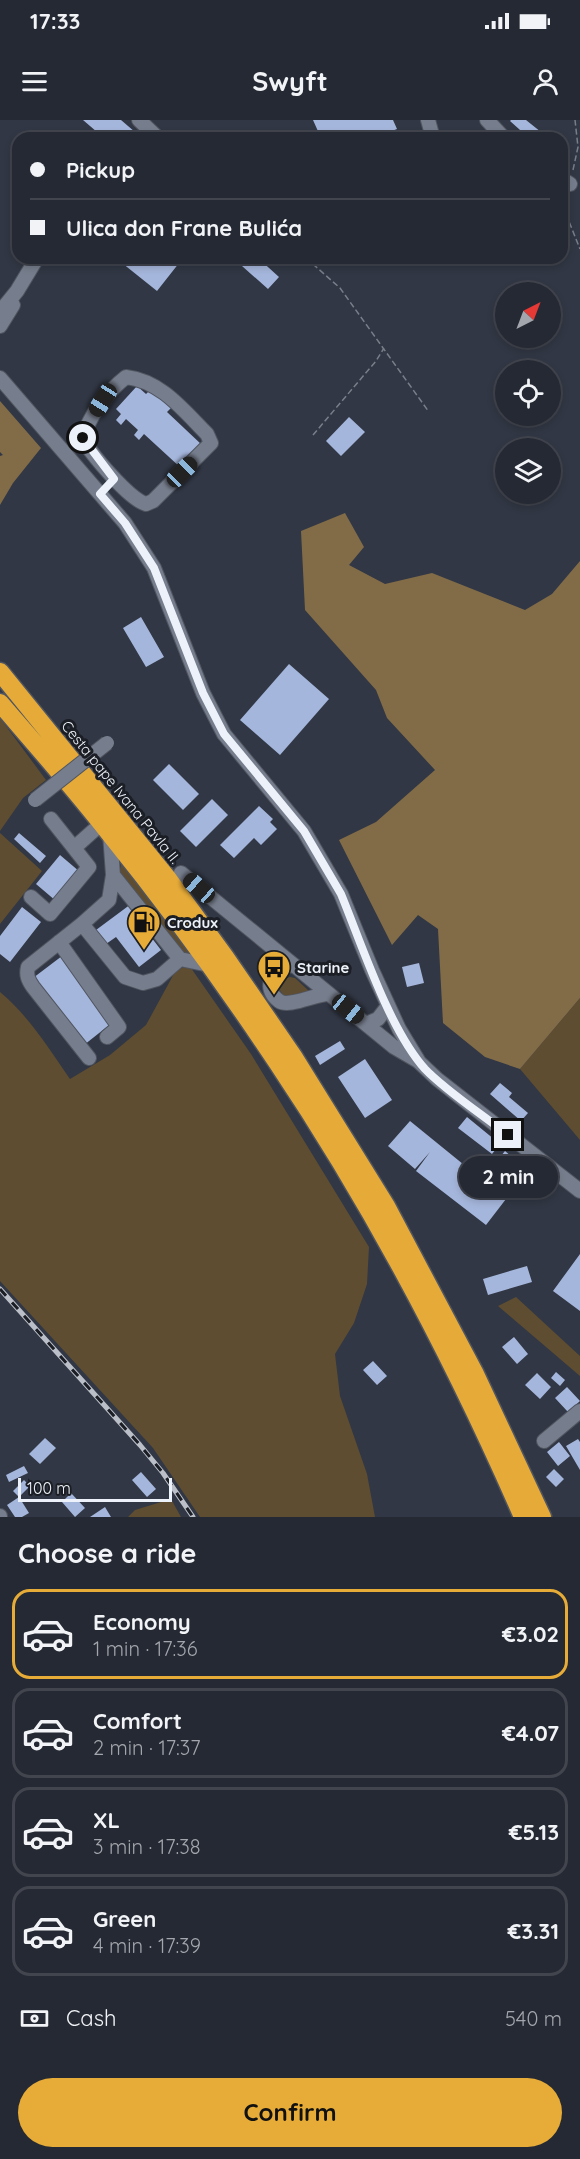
<!DOCTYPE html>
<meta charset="utf-8">
<style>
:root{--surface:#252933;--page:#2d313b;--text:#f1f3f6;--muted:#a3a6ac;--line:#42454e;--accent:#e7ac37}
body{margin:0;font-family:Quicksand,sans-serif;background:var(--page);color:var(--text);height:100vh;display:flex;flex-direction:column;font-size:22px;white-space:nowrap}
*{box-sizing:border-box;margin:0}
p{font-size:20px;color:var(--muted)}
.icon{flex:none;width:33px;height:33px;fill:none;stroke:currentColor;stroke-width:2;stroke-linecap:round;stroke-linejoin:round}
.map{position:relative;height:1397px;overflow:hidden}
.drawer{display:flex;flex-direction:column;background:var(--surface);flex:1}
.drawer>*{flex:none}
.hud{position:absolute;left:12px;top:12px;width:556px;height:132px;border-radius:18px;box-shadow:0 3px 9px #0003,0 0 0 2px var(--line);display:grid;align-content:center;height:132px;padding:0 18px;background:var(--surface)}
.needle{width:39px;rotate:42deg}
.fabs{position:absolute;left:495px;top:162px;display:grid;gap:12px}
.fabs a{display:grid;place-items:center;width:66px;height:66px;border-radius:50%;background:var(--surface);box-shadow:0 3px 9px #0003,0 0 0 2px var(--line);font-size:30px}
.scale{position:absolute;left:18px;bottom:15px;width:154px;box-sizing:border-box;padding-left:6px;border:3px solid #edf2fa;border-top:0;font-size:16px;line-height:21px;white-space:nowrap;color:#edf2fa;-webkit-text-stroke:4px #1b1e24;paint-order:stroke}
.end{position:absolute;width:27px;height:27px;margin:-14px;border:8px solid #edf2fa;background:#111;box-shadow:0 0 0 3px #111}
.from{border-radius:50%}
.bubble{position:absolute;height:42px;border-radius:21px;background:var(--surface);box-shadow:0 3px 9px #0003,0 0 0 2px var(--line);font-size:20px;font-weight:800;line-height:42px;text-align:center}
.car{position:absolute;width:18px;height:36px;margin:-18px -9px;border-radius:8px;box-shadow:0 0 4px 2px #0007;background:linear-gradient(#222 24%,#8ab4d8 0 40%,#222 0 76%,#8ab4d8 0 86%,#222 0)}
.hud b{display:flex;align-items:center;gap:21px;height:57px;font-size:22px}
.hud b+b{border-top:2px solid var(--line)}
.hud i{width:15px;height:15px;background:var(--text)}
ul{padding:0;list-style:none}
li{display:flex;align-items:center;gap:18px;height:90px;margin:0 12px 9px;padding:0 6px;border:3px solid var(--line);border-radius:18px}
li div{flex:1}
li b{display:block;font-size:22px}
li em{font-style:normal;font-weight:800}
li.on{border-color:var(--accent)}
li>.icon{width:54px;height:54px;stroke-width:1.5}
h2{padding:0 18px;font-size:27px;line-height:72px}
.pay{display:flex;align-items:center;gap:15px;height:66px;padding:0 18px;font-size:22px}
.pay p{margin-inline-start:auto}
.primary-button{display:flex;gap:12px;margin-top:auto;padding:12px 18px}
.primary-button a{flex:1;height:69px;border-radius:36px;background:var(--accent);color:#111;font-size:24px;font-weight:800;line-height:69px;text-align:center}
.status{display:flex;justify-content:space-between;align-items:center;height:42px;padding:0 30px;background:var(--surface);direction:ltr}
.status svg{height:16px;fill:currentColor}
header{display:flex;justify-content:space-between;align-items:center;height:78px;padding:0 18px;background:var(--surface);font-size:27px;font-weight:800}
.map>svg:first-child{display:block}
.green{fill:#5e4d30}
.forest{fill:#826c48}
.building{fill:#a5b6dc}
.lines{fill:none;stroke-linecap:round;stroke-linejoin:round}
.minor-casing{stroke:#505560;stroke-width:16}
.highway-casing{stroke:#505560;stroke-width:21}
.path{stroke:#797f8a;stroke-width:1.5;stroke-dasharray:6 3;stroke-linecap:butt}
.minor{stroke:#767d8c;stroke-width:14}
.highway{stroke:#e5aa38;stroke-width:18}
.rail-casing{stroke:#babfc8;stroke-width:5}
.rail{stroke:#1b1e24;stroke-width:3;stroke-dasharray:9;stroke-linecap:butt}
.minor-bridge-casing{stroke:#505560;stroke-width:16;stroke-linecap:butt}
.minor-bridge{stroke:#767d8c;stroke-width:14}
.route{stroke:#edf2fa;stroke-width:8}
.labels{text-anchor:middle;dominant-baseline:central;stroke-width:6;stroke-linejoin:round;paint-order:stroke}
.street-label{font-size:15px;fill:#edf2fa;stroke:#1b1e24}
.poi-label{font-size:15px;font-weight:bold;fill:#edf2fa;stroke:#1b1e24;text-anchor:start}
</style>
<div class="status"><b>17:33</b><svg viewBox="0 0 49 12"><path d="M0 12V9h3v3zM5 12V6h3v6zM10 12V3h3v9zM15 12V0h3v12zM26 1h20v11H26zM47 4h2v5h-2z"/></svg></div>
<header><svg class="icon" aria-label="menu" viewBox="0 0 24 24"><path d="M4 6h16M4 12h16M4 18h16"/></svg>Swyft<svg class="icon" aria-label="person" viewBox="0 0 24 24"><circle cx="12" cy="8" r="4"/><path d="M4 21q1-7 8-7t8 7"/></svg></header>
<div class="map">
<svg width="580" height="1397" viewBox="0 0 580 1397">
<rect width="100%" height="100%" fill="#313744"/>
<path class="green" d="M0,598L46,660L23,678L0,711Z
M0,713L42,751L0,804Z
M121,743L125,745L189,831L187,834L180,831L120,752Z
M185,847L191,848L251,934L369,1127L367,1164L354,1203L335,1234L340,1276L367,1354L375,1397H200L153,1328L0,1161V872C29,896 49,929 70,959L110,935L146,905L176,850Z
M290,857L295,858L309,871L294,878L284,876L279,869C279,862 283,859 290,857Z
M580,878V1020L520,949Z
M516,1177L580,1236V1256L498,1186Z
M171,1379L181,1397H128L135,1390Z"/>
<path class="forest" d="M0,281L41,328L13,363L0,385V336L3,335L0,332Z
M345,393L364,427L349,445L385,464L432,453L525,490L552,474L580,441V878L520,949L485,937L443,903L438,809L418,795L392,825L339,720L376,702L435,650L387,598L376,570L305,490L301,411Z"/>
<path class="building" d="M83,0H121L135,12L130,18H104Z
M313,0H393L397,9L374,18H321Z
M511,0H526L541,12L536,18H529L510,1Z
M126,138H183L157,171L122,143Z
M249,138H258L279,157L268,169L242,146Z
M137,266L146,274L151,269L171,288L167,292L202,325L181,348L144,314L139,320L134,315L138,310L126,299L121,305L116,300L121,294L116,289Z
M349,297L365,312L341,336L326,321Z
M141,497L164,537L146,547L123,508Z
M289,544L329,579L280,635L240,600Z
M169,644L199,674L183,690L153,660Z
M212,679L228,695L196,727L180,711Z
M259,686L273,699L270,702L277,709L261,725L254,718L234,738L220,725Z
M19,713L46,736L40,743L14,719Z
M60,735L80,752L56,781L36,764Z
M131,784L141,798L138,800L161,830L139,847L116,817L106,824L96,810Z
M22,787L41,802L10,842L0,834V816Z
M62,836L113,902L84,925L33,858Z
M419,843L424,863L407,867L402,847Z
M340,921L345,929L320,945L315,936Z
M365,939L392,980L365,998L338,957Z
M500,963L512,973L509,977L528,993L521,1001L490,974Z
M467,997L500,1024L492,1034L458,1008Z
M410,1001L506,1079L486,1105L416,1051L430,1032L415,1049L388,1026Z
M505,1031L525,1048L511,1064L492,1047Z
M531,1060L541,1069L535,1076L525,1067Z
M580,1134V1191L553,1171Z
M527,1146L532,1162L488,1175L483,1159Z
M514,1217L528,1234L517,1244L502,1227Z
M373,1241L387,1256L377,1265L363,1250Z
M556,1252L565,1260L560,1266L551,1258Z
M537,1253L551,1267L540,1279L525,1265Z
M567,1267L580,1281L568,1292L555,1278Z
M45,1318L56,1328L40,1344L29,1334Z
M578,1319L580,1322V1350L566,1326Z
M559,1322L570,1336L558,1346L547,1332Z
M24,1346L28,1353L9,1362L6,1355Z
M554,1349L564,1359L556,1367L546,1357Z
M141,1352L156,1369L147,1377L132,1360Z
M24,1360L30,1366L19,1377L13,1371Z
M71,1373L85,1388L75,1397L62,1382Z
M19,1377L29,1393L22,1397H15L7,1385Z
M105,1387L111,1397H90Z"/>
<g class="lines">
<g class="minor-casing">
<path id="minor" d="M139,0L158,18
M428,0L433,18
M487,0L504,18
M562,59L570,64
M0,192L17,171L37,138
M0,206L13,185
M126,257C161,261 183,290 207,314L211,323L153,381L146,384C129,379 91,334 83,319C89,295 107,272 126,257Z
M0,258L125,403L154,448L203,573L224,614L304,711L341,774L372,850L399,909L419,942L437,959L580,1071
M51,699L74,728L102,703
M110,714L113,755L180,839L209,845
M181,753L394,927L418,941
M113,755L109,780L82,804L125,857L143,863L157,859L180,839
M31,777L50,794L89,747L74,728
M82,804L28,847C26,855 28,860 33,867L89,938
M59,822L119,907L107,917
M292,845C273,847 261,868 279,881C289,888 315,874 329,874
M366,904L378,899L388,886
M544,1321L580,1291
M0,1396V1397"/>
</g>
<g class="highway-casing">
<path id="highway" d="M0,552L168,759L225,837L293,936L386,1086L475,1254L542,1397
M0,583C37,626 75,669 110,714C169,787 225,864 277,942C373,1085 454,1239 523,1397"/>
</g>
<path class="path" d="M573,50L578,27L575,0
M568,76L566,94L580,129
M306,138L340,168L429,292
M313,315L376,241L384,228"/>
<use href="#minor" class="minor"/>
<use href="#highway" class="highway"/>
<g class="rail-casing">
<path id="rail" d="M0,1169L140,1325L163,1353L193,1397"/>
</g>
<use href="#rail" class="rail"/>
<g class="minor-bridge-casing">
<path id="minor-bridge" d="M35,680L107,623"/>
</g>
<use href="#minor-bridge" class="minor-bridge"/>
</g>
<g class="lines">
<path class="route" d="M83,318L114,359L100,374L125,403L154,448L203,573L224,614L304,711L341,774C362,825 389,909 425,949C446,971 483,995 508,1015"/>
</g>
<defs>
<g id="fuel-pin" transform="scale(1.725)"><path d="M0 17L-7.5 6A9.5 9.5 0 1 1 7.5 6Z" fill="#e7ac37" stroke="#1b1e24"/><path d="M-5.5-6h7V0h2V4h1.3V-2.5L3-4.5l.8-.8L6-3V5H2.5V1h-1V6h-7ZM-4.2-4.7v3.2H.2V-4.7Z" fill="#111"/></g>
<g id="bus-pin" transform="scale(1.725)"><path d="M0 17L-7.5 6A9.5 9.5 0 1 1 7.5 6Z" fill="#e7ac37" stroke="#1b1e24"/><path d="M-5-6H5V4H4V6H2V4H-2V6H-4V4H-5ZM-3.5-4V0h7V-4ZM-3.5 1.2v1.5H-2V1.2ZM2 1.2v1.5H3.5V1.2Z" fill="#111"/></g>
</defs>
<g fill-rule="evenodd">
<use href="#fuel-pin" x="144" y="802"/>
<use href="#bus-pin" x="274" y="847"/>
</g>
<g class="labels">
<g class="street-label">
<text transform="translate(121 672) rotate(51)">Cesta pape Ivana Pavla II.</text>
</g>
<g class="poi-label">
<text x="167" y="802">Crodux</text>
<text x="297" y="847">Starine</text>
</g>
</g>
</svg>
<div class="fabs">
<a><svg class="needle" viewBox="-14 -14 28 28"><path d="M0-13l5 13h-10z" fill="#e53935"/><path d="M0 13l5-13h-10z" fill="#a3a6ac"/></svg></a>
<a><svg class="icon" aria-label="locate" viewBox="0 0 24 24"><circle cx="12" cy="12" r="6"/><path d="M12 2v4M12 18v4M2 12h4M18 12h4"/></svg></a>
<a><svg class="icon" aria-label="layers" viewBox="0 0 24 24"><path d="M12 4l9 5-9 5-9-5zM3 14l9 5 9-5"/></svg></a>
</div>
<div class="scale">100 m</div>
<i class="end from" style="left:83px;top:318px"></i>
<i class="end" style="left:508px;top:1015px"></i>
<div class="bubble" style="left:459px;top:1036px;width:99px">2 min</div>
<i class="car" style="left:103px;top:280px;rotate:212deg"></i>
<i class="car" style="left:182px;top:352px;rotate:45deg"></i>
<i class="car" style="left:199px;top:768px;rotate:311deg"></i>
<i class="car" style="left:348px;top:889px;rotate:129deg"></i>
<div class="hud">
<b><i class="from"></i>Pickup</b>
<b><i></i>Ulica don Frane Bulića</b>
</div>
</div>
<section class="drawer">
<h2>Choose a ride</h2>
<ul>
<li class="on"><svg class="icon" aria-label="car" viewBox="0 0 24 24"><path d="M5 17H2v-5l4-1 3-4h7l3 4 3 1v5h-3M9 17h6M6 11h13"/><circle cx="7" cy="17" r="2"/><circle cx="17" cy="17" r="2"/></svg><div><b>Economy</b><p>1 min · 17:36</p></div><em>€3.02</em></li>
<li><svg class="icon" aria-label="car" viewBox="0 0 24 24"><path d="M5 17H2v-5l4-1 3-4h7l3 4 3 1v5h-3M9 17h6M6 11h13"/><circle cx="7" cy="17" r="2"/><circle cx="17" cy="17" r="2"/></svg><div><b>Comfort</b><p>2 min · 17:37</p></div><em>€4.07</em></li>
<li><svg class="icon" aria-label="car" viewBox="0 0 24 24"><path d="M5 17H2v-5l4-1 3-4h7l3 4 3 1v5h-3M9 17h6M6 11h13"/><circle cx="7" cy="17" r="2"/><circle cx="17" cy="17" r="2"/></svg><div><b>XL</b><p>3 min · 17:38</p></div><em>€5.13</em></li>
<li><svg class="icon" aria-label="car" viewBox="0 0 24 24"><path d="M5 17H2v-5l4-1 3-4h7l3 4 3 1v5h-3M9 17h6M6 11h13"/><circle cx="7" cy="17" r="2"/><circle cx="17" cy="17" r="2"/></svg><div><b>Green</b><p>4 min · 17:39</p></div><em>€3.31</em></li>
</ul>
<div class="pay"><svg class="icon" aria-label="cash" viewBox="0 0 24 24"><path d="M3 7h18v10H3z"/><circle cx="12" cy="12" r="2"/></svg>Cash<p>540 m</p></div>
<div class="primary-button"><a>Confirm</a></div>
</section>
